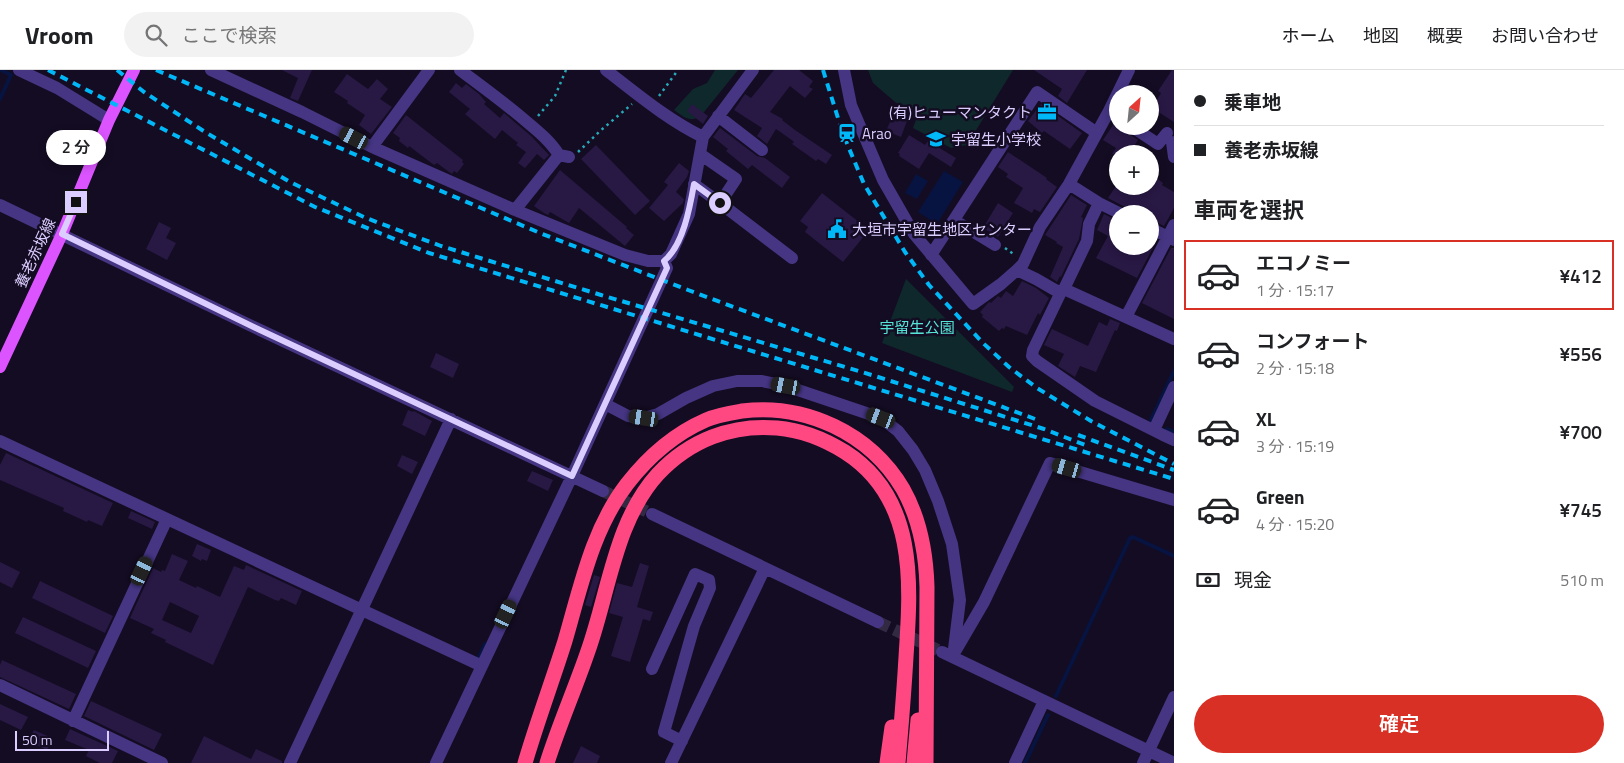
<!DOCTYPE html>
<html lang="ja">
<meta charset="utf-8">
<style>
:root{--surface:#fff;--page:#f2f2f2;--text:#202124;--muted:#757577;--line:#e0e0e0;--accent:#d93025}
body{margin:0;font-family:"Titillium Web","Noto Sans JP",sans-serif;background:var(--page);color:var(--text);height:100vh;display:flex;flex-direction:column;font-size:19px;white-space:nowrap}
*{box-sizing:border-box;margin:0}
p{font-size:16px;color:var(--muted)}
.icon{flex:none;width:28px;height:28px;fill:none;stroke:currentColor;stroke-width:2;stroke-linecap:round;stroke-linejoin:round}
.map{position:relative;flex:1;overflow:hidden}
.drawer{display:flex;flex-direction:column;background:var(--surface);width:450px}
.drawer>*{flex:none}
.top-card{display:grid;align-content:center;height:110px;padding:0 20px;background:var(--surface)}
.needle{width:32px;rotate:27deg}
.controls{position:absolute;left:1109px;top:15px;display:grid;gap:10px}
.controls a{display:grid;place-items:center;width:50px;height:50px;border-radius:50%;background:var(--surface);box-shadow:0 2px 8px #0003;font-size:25px}
.scale{position:absolute;left:15px;bottom:12px;width:94px;box-sizing:border-box;padding-left:5px;border:2px solid #dbcdff;border-top:0;font-size:14px;line-height:18px;white-space:nowrap;color:#dbcdff;-webkit-text-stroke:4px #140c22;paint-order:stroke}
.end{position:absolute;width:22px;height:22px;margin:-11px;border:6px solid #dbcdff;background:#111;box-shadow:0 0 0 2px #111}
.from{border-radius:50%}
.bubble{position:absolute;height:35px;border-radius:18px;background:var(--surface);box-shadow:0 2px 8px #0003;font-size:16px;font-weight:600;line-height:35px;text-align:center}
.car{position:absolute;width:15px;height:30px;margin:-15px -8px;border-radius:6px;box-shadow:0 0 4px 1px #0007;background:linear-gradient(#222 24%,#8ab4d8 0 40%,#222 0 76%,#8ab4d8 0 86%,#222 0)}
.top-card b{display:flex;align-items:center;gap:18px;height:48px;font-size:19px}
.top-card b+b{border-top:1px solid var(--line)}
.top-card i{width:12px;height:12px;background:var(--text)}
ul{padding:0;list-style:none}
li{display:flex;align-items:center;gap:15px;height:70px;margin:0 10px 8px;padding:0 10px;border:2px solid transparent;border-radius:0px}
li div{flex:1}
li b{display:block;font-size:19px}
li em{font-style:normal;font-weight:600}
li.on{border-color:var(--accent)}
li>.icon{width:45px;height:45px;stroke-width:1.5}
h2{padding:0 20px;font-size:22px;line-height:60px}
.pay{display:flex;align-items:center;gap:12px;height:55px;padding:0 20px;font-size:19px}
.pay p{margin-inline-start:auto}
.button{display:flex;gap:10px;margin-top:auto;padding:10px 20px}
.button a{flex:1;height:58px;border-radius:30px;background:var(--accent);color:#fff;font-size:20px;font-weight:600;line-height:58px;text-align:center}
header{display:flex;align-items:center;gap:30px;box-sizing:border-box;height:70px;padding:0 25px;background:var(--surface);border-bottom:1px solid var(--line)}
header strong{font-size:24px}
nav{display:flex;gap:28px;margin-inline-start:auto;font-size:18px}
.search{width:350px;height:45px;background:var(--page);display:flex;align-items:center;gap:12px;box-sizing:border-box;padding:0 18px;border-radius:28px;color:var(--muted);font-size:19px}
main{display:flex;flex:1;min-height:0}
.map>svg:first-child{display:block}
.green{fill:#0f282c}
.water{fill:#071340}
.lines{fill:none;stroke-linecap:round;stroke-linejoin:round}
.stream{stroke:#071340;stroke-width:4}
.building{fill:#281844;fill-rule:evenodd}
.minor-tunnel{stroke:#322943;stroke-width:12;stroke-dasharray:12 6;stroke-linecap:butt}
.path{stroke:#29a9b7;stroke-width:2.5;stroke-dasharray:2.5 4;stroke-linecap:butt}
.minor{stroke:#453583;stroke-width:12}
.major{stroke:#db54ff;stroke-width:12}
.highway{stroke:#ff4882;stroke-width:15}
.rail{stroke:#00b7f8;stroke-width:4;stroke-dasharray:8 6;stroke-linecap:butt}
.route{stroke:#dbcdff;stroke-width:6}
.labels{text-anchor:middle;dominant-baseline:central;stroke-width:5;stroke-linejoin:round;paint-order:stroke}
.poi-label{font-size:15px;fill:#dbcdff;stroke:#140c22;text-anchor:start}
.street-label{font-size:15px;fill:#dbcdff;stroke:#140c22}
.park-label{font-size:15px;fill:#55e4d7;stroke:#140c22}
</style>
<header>
<strong>Vroom</strong>
<div class="search"><svg class="icon" aria-label="search" viewBox="0 0 24 24"><circle cx="10" cy="10" r="6"/><path d="M15 15l6 6"/></svg>ここで検索</div>
<nav><a>ホーム</a><a>地図</a><a>概要</a><a>お問い合わせ</a></nav>
</header>
<main>
<div class="map">
<svg width="1174" height="693" viewBox="0 0 1174 693">
<rect width="100%" height="100%" fill="#140c22"/>
<path class="green" d="M715,0H738L700,47C688,52 684,47 674,40L693,19L707,13Z
M868,0H1013L967,75L951,78L913,58L916,50L873,13Z
M906,209L1014,317L1012,322L882,273Z"/>
<path class="water" d="M944,101L963,112L937,154L918,142Z
M916,104L928,111L917,129L905,123Z"/>
<g class="lines">
<path class="stream" d="M0,29L11,5L1,0
M1150,352L1174,301
M1167,359L1174,362
M478,589L485,574
M1056,626L1130,468L1133,467L1174,486
M1025,693L1048,645"/>
</g>
<path class="building" d="M282,0H312L298,31L290,28L298,8Z
M774,0H799L813,11L809,17L813,19L805,28L790,16L770,42L783,49L782,50L795,60L832,85L826,94L818,89L816,91L792,74L794,72L793,71L776,59L767,74L757,66L762,58L734,40L745,24L751,28Z
M1034,0H1087L1067,33L1058,26L1062,19Z
M1172,0H1174V52L1152,38L1161,23L1158,21Z
M347,4L368,19L377,9L388,19L380,29L392,37L371,64L359,55L365,45L347,33L348,31L334,22Z
M456,13L462,18L466,14L479,24L486,32L484,34L500,48L504,43L531,66L549,85L544,90L537,84L525,98L518,93L526,82L516,75L518,73L502,60L495,69L465,44L470,39L449,22Z
M692,34L708,46L703,54L687,41Z
M1041,34L1082,63L1070,79L1044,61L1042,63L1028,51Z
M406,45L463,90L462,92L464,94L457,103L454,101L452,104L449,102L437,93L434,95L409,76L408,78L399,71L400,68L393,63Z
M893,45L907,51L901,67L886,61Z
M1115,52L1118,53V56L1123,57L1126,62L1138,70L1129,84H1112L1116,78L1103,70Z
M720,58L757,86L765,88L790,107L782,118L752,95L748,99L726,81L728,79L713,67Z
M909,65L925,75L928,71L956,88L951,97L929,83L919,99L899,86L900,84L898,83Z
M596,75L650,131L635,145L581,89Z
M1008,82L1047,108L1046,109L1057,117L1040,142L1034,139L1032,143L1014,133L1023,118L1006,107L1008,104L998,97Z
M679,93L689,101L687,107L676,122L684,129L683,133L664,151L649,138L668,115L664,112Z
M560,100L627,157L626,158L634,165L625,176L579,138L569,153L550,142L548,145L544,143L534,136Z
M1150,103L1163,113L1162,115L1174,122V138L1164,156L1156,152L1157,149L1150,146V144H1129L1125,137L1108,128L1116,116H1150Z
M822,123L869,160L843,192L805,162L808,157L800,151Z
M1071,125L1087,135L1081,147L1083,148L1079,169L1061,207L1060,206L1057,212L1050,207L1063,177L1056,173L1057,172L1045,165Z
M998,133L1013,143L998,167L983,158Z
M1104,144L1118,151V176H1150V167L1157,170L1137,208L1096,188L1108,166L1097,160Z
M159,152L171,158L166,168L176,173L167,190L146,179Z
M1171,178H1174V249L1142,233Z
M1022,211L1036,218L1049,228L1040,245L1038,243L1027,265L1006,256L1004,259L1002,258L999,261L982,247L983,245L980,242L988,233L990,232L991,233L998,226L1001,228L1006,221L1013,226Z
M1110,249L1120,253L1117,261L1115,260L1096,302L1080,296L1075,307L1058,296L1064,284L1044,275L1052,259L1088,276L1099,252L1107,256Z
M436,283L459,294L453,308L430,297Z
M408,340L413,342L414,341L432,351L425,366L402,355Z
M6,383L113,433L102,456L88,450L87,452L63,441L64,438L0,410V395Z
M402,385L418,392L412,404L397,396Z
M532,401L553,410L548,421L527,411Z
M131,441L155,452L152,459L128,448Z
M197,474L211,480L207,491L202,489L201,491L192,486Z
M172,484L188,491L179,510L196,518L197,516L220,527L234,496L244,500L246,495L302,521L296,535L281,528L279,531L275,530L248,517L213,595L165,572L166,570L151,563L154,559L130,548L153,498L161,502L162,500L165,501ZM170,532L199,546L191,563L162,550Z
M0,492L20,502L12,518L0,512Z
M640,493L649,496L637,537L653,542L650,551L643,549L630,592L611,586L623,547L609,543L617,513L632,517Z
M594,505L600,507L591,537L585,535Z
M40,511L113,546L105,563L32,528Z
M23,547L96,581L88,598L15,563Z
M2,590L76,624L69,639L0,607V595Z
M91,631L162,664L154,680L84,646Z
M0,634L28,647L21,660L0,650Z
M70,659L118,681L112,693H100L86,686L89,680L65,670Z
M34,660L52,668L47,680L28,671Z
M204,666L251,689L256,679L282,691V693H191Z
M581,676L600,686L597,693H573Z"/>
<g class="lines">
<path class="minor-tunnel" d="M603,421L652,444
M878,552L942,582"/>
<path class="path" d="M659,26L678,0
M538,46L555,26L566,0
M578,82L600,61L632,34
M1005,178L1015,185"/>
<path class="minor" d="M19,0L57,18L109,50
M211,0L302,42L372,77L515,140L625,185L648,191H664
M460,0C483,17 505,33 527,52C539,62 551,72 559,85L569,87
M606,0C637,24 668,50 703,67
M844,0L851,35L883,110L914,164L973,234L1001,214L1017,200L1036,209L1055,220L1061,222
M718,46L762,80
M1131,56L1158,74L1167,63
M1172,72L1174,87
M372,77L429,0
M694,114L720,133L736,109L700,84
M1069,114L1099,133L1121,144
M720,133L792,188
M1099,133L1089,154L1087,171L1064,219L1174,269
M0,135L260,260L603,421
M515,140L559,85
M954,150L995,175
M1150,158L1174,170
M931,185L1037,22L1097,63
M1017,200L1023,194L1040,157L1069,114L1109,41L1129,0
M1064,219L1061,222L1033,280L1032,286L1037,291L1095,331L1163,365L1174,370
M1126,247L1174,155
M605,334L628,346L644,348L658,344L686,328L713,316L737,311H762L786,316L881,348L898,361L913,380L925,400L938,431L952,474L960,530L953,587
M1154,360L1174,317
M0,371L482,596
M652,444L878,552
M956,580L984,532L1050,393L1174,430
M942,582L1174,693
M652,599L695,504L709,510L710,518L694,556L664,662L682,671
M0,615L162,693
M73,651L167,449
M290,693L451,349
M436,693L572,406L667,198L664,191L671,184L689,144L703,67L753,0
M671,693L765,498
M1015,693L1044,631
M1143,693L1174,627"/>
<path class="major" d="M0,297L62,164L109,50L134,0"/>
<path class="highway" d="M525,693C537,652 552,612 565,571C581,516 592,460 627,414C648,387 674,364 706,350C717,345 730,343 742,341C805,333 870,363 903,419C920,449 926,482 927,517L926,693
M547,693C559,655 575,619 588,581C609,522 615,451 658,404C690,370 732,354 777,358C802,360 824,369 845,382C917,428 911,512 906,587C904,622 901,658 898,693
M887,693L892,657
M914,693L918,650"/>
<path class="rail" d="M48,0L315,137L429,183L1174,409
M117,0L144,22L205,62L290,112L366,148L441,176L601,225L862,302L1044,359L1085,375
M156,0L540,163L688,220L1035,349
M823,0L843,64L864,114L905,182L929,215L983,273L1009,297L1037,318L1091,351L1174,394
M1078,365L1174,400"/>
</g>
<g class="lines">
<path class="route" d="M76,132L62,164L260,260L572,406L667,198L664,191C683,176 690,137 694,114L720,133"/>
</g>
<defs>
<g id="office-bare" transform="scale(1.5)"><path d="M-6-3h4V-5.5h4V-3h4V5H-6ZM-1-4.5V-3h2v-1.5ZM-6 0V1H6V0Z" fill="#00b7f8" stroke="#140c22" stroke-width="2.5" paint-order="stroke"/></g>
<g id="station-bare" transform="scale(1.5)"><path d="M-3-6H3Q5-6 5-4V2Q5 4 3 4L4.5 6H3L1.5 4h-3L-3 6H-4.5L-3 4Q-5 4-5 2V-4Q-5-6-3-6ZM-3.5-4v3h7v-3ZM-3.5 1v1.5H-2V1ZM2 1v1.5H3.5V1Z" fill="#00b7f8" stroke="#140c22" stroke-width="2.5" paint-order="stroke"/></g>
<g id="school-bare" transform="scale(1.5)"><path d="M0-5L7-2L0 1L-7-2ZM-4 1L0 2.5L4 1V4Q0 6-4 4Z" fill="#00b7f8" stroke="#140c22" stroke-width="2.5" paint-order="stroke"/></g>
<g id="civic-bare" transform="scale(1.5)"><path d="M-.6-6.5H3V-4.5H.6V-3L4-1V1h2V6H-6V1h2V-1L-.6-3ZM-1.2 2.5V6h2.4V2.5Z" fill="#00b7f8" stroke="#140c22" stroke-width="2.5" paint-order="stroke"/></g>
</defs>
<g fill-rule="evenodd">
<use href="#office-bare" x="1047" y="42"/>
<use href="#station-bare" x="847" y="63"/>
<use href="#school-bare" x="936" y="69"/>
<use href="#civic-bare" x="837" y="159"/>
</g>
<g class="labels">
<g class="poi-label">
<text x="1032" y="42" text-anchor="end">(有)ヒューマンタクト</text>
<text x="862" y="63">Arao</text>
<text x="951" y="69">宇留生小学校</text>
<text x="852" y="159">大垣市宇留生地区センター</text>
</g>
<g class="street-label">
<text transform="translate(35 183) rotate(-65)">養老赤坂線</text>
</g>
<g class="park-label">
<text x="917" y="257">宇留生公園</text>
</g>
</g>
</svg>
<div class="controls">
<a><svg class="needle" viewBox="-14 -14 28 28"><path d="M0-13l5 13h-10z" fill="#e53935"/><path d="M0 13l5-13h-10z" fill="#757577"/></svg></a>
<a>+</a>
<a>−</a>
</div>
<div class="scale">50 m</div>
<i class="end from" style="left:720px;top:133px"></i>
<i class="end" style="left:76px;top:132px"></i>
<div class="bubble" style="left:46px;top:60px;width:60px">2 分</div>
<i class="car" style="left:354px;top:68px;rotate:297deg"></i>
<i class="car" style="left:786px;top:316px;rotate:281deg"></i>
<i class="car" style="left:644px;top:348px;rotate:279deg"></i>
<i class="car" style="left:881px;top:348px;rotate:291deg"></i>
<i class="car" style="left:1067px;top:398px;rotate:286deg"></i>
<i class="car" style="left:142px;top:501px;rotate:25deg"></i>
<i class="car" style="left:506px;top:544px;rotate:25deg"></i>
</div>
<section class="drawer">
<div class="top-card">
<b><i class="from"></i>乗車地</b>
<b><i></i>養老赤坂線</b>
</div>
<h2>車両を選択</h2>
<ul>
<li class="on"><svg class="icon" aria-label="car" viewBox="0 0 24 24"><path d="M5 17H2v-5l4-1 3-4h7l3 4 3 1v5h-3M9 17h6M6 11h13"/><circle cx="7" cy="17" r="2"/><circle cx="17" cy="17" r="2"/></svg><div><b>エコノミー</b><p>1 分 · 15:17</p></div><em>¥412</em></li>
<li><svg class="icon" aria-label="car" viewBox="0 0 24 24"><path d="M5 17H2v-5l4-1 3-4h7l3 4 3 1v5h-3M9 17h6M6 11h13"/><circle cx="7" cy="17" r="2"/><circle cx="17" cy="17" r="2"/></svg><div><b>コンフォート</b><p>2 分 · 15:18</p></div><em>¥556</em></li>
<li><svg class="icon" aria-label="car" viewBox="0 0 24 24"><path d="M5 17H2v-5l4-1 3-4h7l3 4 3 1v5h-3M9 17h6M6 11h13"/><circle cx="7" cy="17" r="2"/><circle cx="17" cy="17" r="2"/></svg><div><b>XL</b><p>3 分 · 15:19</p></div><em>¥700</em></li>
<li><svg class="icon" aria-label="car" viewBox="0 0 24 24"><path d="M5 17H2v-5l4-1 3-4h7l3 4 3 1v5h-3M9 17h6M6 11h13"/><circle cx="7" cy="17" r="2"/><circle cx="17" cy="17" r="2"/></svg><div><b>Green</b><p>4 分 · 15:20</p></div><em>¥745</em></li>
</ul>
<div class="pay"><svg class="icon" aria-label="cash" viewBox="0 0 24 24"><path d="M3 7h18v10H3z"/><circle cx="12" cy="12" r="2"/></svg>現金<p>510 m</p></div>
<div class="button"><a>確定</a></div>
</section>
</main>
